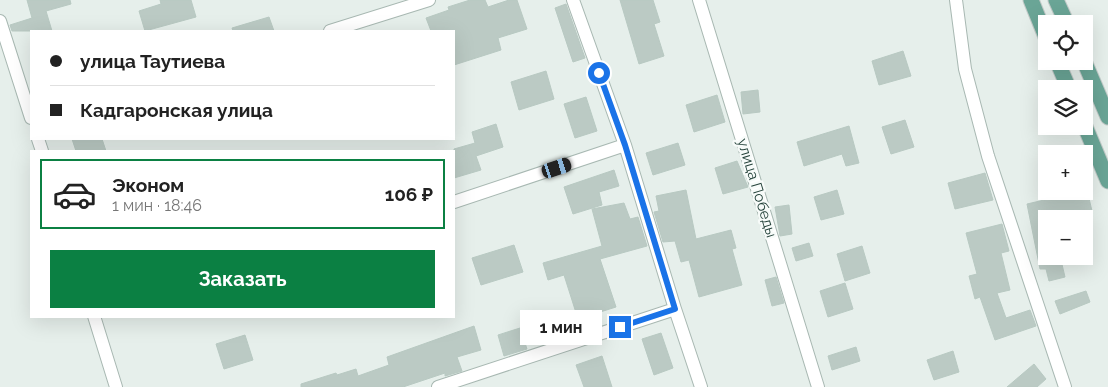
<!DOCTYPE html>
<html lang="ru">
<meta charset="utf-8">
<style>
:root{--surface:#fff;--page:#f2f2f2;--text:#222;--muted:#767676;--line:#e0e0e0;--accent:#0b8043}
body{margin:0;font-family:Raleway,sans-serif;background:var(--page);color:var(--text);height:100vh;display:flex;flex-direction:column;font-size:19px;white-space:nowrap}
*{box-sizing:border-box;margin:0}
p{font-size:16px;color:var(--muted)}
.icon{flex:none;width:28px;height:28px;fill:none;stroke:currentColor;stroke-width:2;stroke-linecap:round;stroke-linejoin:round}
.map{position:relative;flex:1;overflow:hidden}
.sheet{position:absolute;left:30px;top:150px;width:425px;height:168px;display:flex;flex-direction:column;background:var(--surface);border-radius:0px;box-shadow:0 5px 20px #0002}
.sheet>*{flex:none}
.guide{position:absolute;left:30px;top:30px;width:425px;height:110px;border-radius:0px;box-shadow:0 5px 20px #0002;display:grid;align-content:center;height:110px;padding:0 20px;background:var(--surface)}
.buttons{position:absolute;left:1038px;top:15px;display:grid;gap:10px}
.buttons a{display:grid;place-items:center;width:55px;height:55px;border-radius:0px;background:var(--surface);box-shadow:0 5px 20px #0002;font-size:25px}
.end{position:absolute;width:22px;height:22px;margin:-11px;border:6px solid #1a73e8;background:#fff;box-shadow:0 0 0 2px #fff}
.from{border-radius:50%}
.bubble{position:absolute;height:35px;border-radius:0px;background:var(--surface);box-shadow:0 5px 20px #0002;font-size:16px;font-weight:700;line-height:35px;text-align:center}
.car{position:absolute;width:15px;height:30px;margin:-15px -8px;border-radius:6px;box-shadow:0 0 4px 1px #0007;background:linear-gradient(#222 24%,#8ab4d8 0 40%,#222 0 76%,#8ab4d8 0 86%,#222 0)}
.guide b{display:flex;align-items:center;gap:18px;height:48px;font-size:19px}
.guide b+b{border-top:1px solid var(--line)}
.guide i{width:12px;height:12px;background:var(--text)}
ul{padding:9px 0 0;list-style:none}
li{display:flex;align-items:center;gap:15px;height:70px;margin:0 10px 8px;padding:0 10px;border:2px solid transparent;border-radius:0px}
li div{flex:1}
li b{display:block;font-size:19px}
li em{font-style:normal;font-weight:700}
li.active{border-color:var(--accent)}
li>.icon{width:45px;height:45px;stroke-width:1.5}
.action{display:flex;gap:10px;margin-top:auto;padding:10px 20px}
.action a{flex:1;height:58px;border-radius:0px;background:var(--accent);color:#fff;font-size:20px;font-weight:700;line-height:58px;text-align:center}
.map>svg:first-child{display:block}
.building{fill:#bbcac4;stroke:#b8c9c2}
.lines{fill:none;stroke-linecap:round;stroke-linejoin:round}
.street-casing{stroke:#a8b8b2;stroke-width:14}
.primary-casing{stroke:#c2cac8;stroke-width:17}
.street{stroke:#fff;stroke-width:12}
.primary{stroke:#6aa596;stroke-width:15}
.route{stroke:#1a73e8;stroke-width:6}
.labels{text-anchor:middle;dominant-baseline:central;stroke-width:4.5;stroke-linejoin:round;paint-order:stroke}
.street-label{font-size:15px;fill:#24423a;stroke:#f7fbf9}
</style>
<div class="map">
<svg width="1108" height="387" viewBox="0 0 1108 387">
<rect width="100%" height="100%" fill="#e6efeb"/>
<path class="building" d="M27,0H70L71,4L46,11L52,31H12L10,25L32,18Z
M160,0H191L196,17L145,31L139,11L161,4Z
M470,0H485L488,7L509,0H517L527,29L498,38L501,50L454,65V31H431L426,18L449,10L448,7Z
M620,0H653L660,22L654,24L664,56L639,64Z
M566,4L585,58L573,62L555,8Z
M269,17L274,31H233L232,28Z
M903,51L911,76L879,85L872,61Z
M546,71L554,99L519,110L511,82Z
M758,90L760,112L743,114L741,92Z
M717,95L725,122L694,132L686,105Z
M586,97L597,131L575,138L564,104Z
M905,120L914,147L891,154L882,127Z
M496,124L503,147L476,156L481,170L454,178V149L475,143L472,132Z
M849,126L859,163L846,166L842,154L804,166L797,142Z
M72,139H102L106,151H76Z
M678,143L685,165L653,175L646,153Z
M737,161L748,187L723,194L715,168Z
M614,170L619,186L599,192L602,205L573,214L564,187Z
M985,173L993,200L955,209L948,183Z
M686,190L696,239L731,230L736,248L732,249L742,285L699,297L689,260L681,262L675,241L663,242L654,212L659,211L656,196Z
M837,190L844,214L821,220L814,197Z
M1087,190L1092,211L1059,219H1046V256H1060L1065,277L1049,281L1046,269H1040L1027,204Z
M624,203L630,219L638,217L647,246L600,259L616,307L578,319L564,275L548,280L543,263L602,246L592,209Z
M789,205L792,234L780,236L775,207Z
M1002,224L1009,251L1001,253L1010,290L997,293L1006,318L1030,310L1036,326L995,340L980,297L975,299L969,276L977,274L966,233Z
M809,243L813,256L796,261L792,248Z
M514,245L523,272L481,285L472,258Z
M862,246L870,273L845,281L837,254Z
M776,277L784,303L772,306L765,280Z
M845,283L853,309L828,317L820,291Z
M1086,291L1090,302L1060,314L1055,301Z
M474,326L481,350L457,357L462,371L445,376V373L403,387H301V384L336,373L337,375L356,369L358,376L389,365L387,357Z
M520,328L527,349L504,356L498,335Z
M661,333L673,368L654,375L642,339Z
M245,335L253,360L224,369L216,344Z
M856,347L860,361L832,370L828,356Z
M953,351L959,372L934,380L927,360Z
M602,356L612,387H584L576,365Z
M1034,364L1046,379L1037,387H1007Z"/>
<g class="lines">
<g class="street-casing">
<path id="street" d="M573,0L625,145L675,309L701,387
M699,0L818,387
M956,0L965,69L988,156L1065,387
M0,21L31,118
M330,31L429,0
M38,139L42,151
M454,202L625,145
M94,316L116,387
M438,387L675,309"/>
</g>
<g class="primary-casing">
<path id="primary" d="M1031,0L1046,37
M1056,0L1067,24
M1057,61L1069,89
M1084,61L1108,117
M1084,124L1108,181"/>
</g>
<use href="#street" class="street"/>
<use href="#primary" class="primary"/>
</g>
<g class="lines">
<path class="route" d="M599,73L625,145L675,309L620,327"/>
</g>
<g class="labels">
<g class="street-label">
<text transform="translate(757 188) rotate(73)">улица Победы</text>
</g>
</g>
</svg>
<div class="buttons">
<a><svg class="icon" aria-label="locate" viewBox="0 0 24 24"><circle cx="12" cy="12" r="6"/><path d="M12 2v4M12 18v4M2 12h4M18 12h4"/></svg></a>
<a><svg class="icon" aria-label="layers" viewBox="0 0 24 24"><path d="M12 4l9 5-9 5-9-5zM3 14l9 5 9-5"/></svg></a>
<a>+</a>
<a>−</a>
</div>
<i class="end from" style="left:599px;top:73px"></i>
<i class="end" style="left:620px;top:327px"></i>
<div class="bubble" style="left:520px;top:310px;width:82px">1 мин</div>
<i class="car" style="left:557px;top:168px;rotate:72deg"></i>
<div class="guide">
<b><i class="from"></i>улица Таутиева</b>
<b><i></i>Кадгаронская улица</b>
</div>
<section class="sheet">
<ul>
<li class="active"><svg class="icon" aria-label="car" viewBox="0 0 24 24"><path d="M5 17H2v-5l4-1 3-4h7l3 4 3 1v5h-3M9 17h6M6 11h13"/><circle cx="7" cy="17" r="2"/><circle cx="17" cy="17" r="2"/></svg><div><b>Эконом</b><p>1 мин · 18:46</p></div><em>106 ₽</em></li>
</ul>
<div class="action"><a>Заказать</a></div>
</section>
</div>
